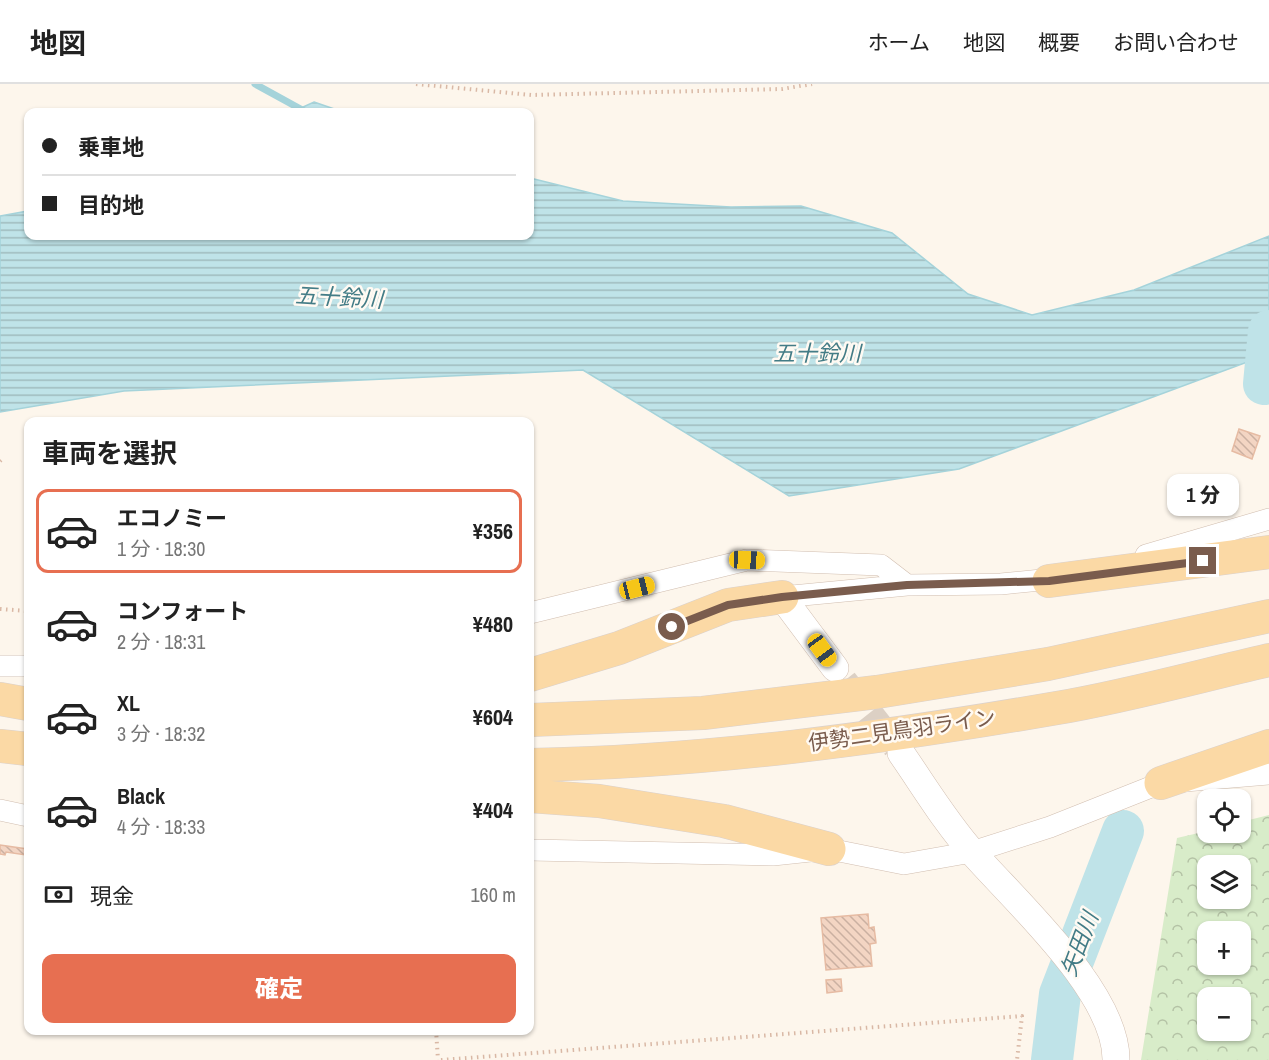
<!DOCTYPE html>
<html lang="ja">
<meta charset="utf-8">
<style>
:root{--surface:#fff;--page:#f2f2f2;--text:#222;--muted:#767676;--line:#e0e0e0;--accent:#e76f51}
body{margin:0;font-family:"Archivo Narrow","Noto Sans JP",sans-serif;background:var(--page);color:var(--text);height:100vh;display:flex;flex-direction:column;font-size:22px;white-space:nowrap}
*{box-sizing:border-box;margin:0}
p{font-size:20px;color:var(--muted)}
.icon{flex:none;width:33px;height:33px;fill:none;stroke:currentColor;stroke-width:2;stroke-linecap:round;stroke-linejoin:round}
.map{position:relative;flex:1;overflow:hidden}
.side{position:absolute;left:24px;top:333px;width:510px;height:618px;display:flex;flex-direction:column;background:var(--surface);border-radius:12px;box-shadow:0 2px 4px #0004}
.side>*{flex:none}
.guide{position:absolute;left:24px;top:24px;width:510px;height:132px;border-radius:12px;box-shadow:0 2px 4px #0004;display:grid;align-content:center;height:132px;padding:0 18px;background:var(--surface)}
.fabs{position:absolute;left:1197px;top:705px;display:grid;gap:12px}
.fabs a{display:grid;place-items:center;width:54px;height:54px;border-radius:12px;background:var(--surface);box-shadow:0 2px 4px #0004;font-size:30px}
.end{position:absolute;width:27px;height:27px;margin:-14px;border:8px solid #7a5c4d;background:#fff;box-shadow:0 0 0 3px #fff}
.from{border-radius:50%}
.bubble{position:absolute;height:42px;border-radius:12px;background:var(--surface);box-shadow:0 2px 4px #0004;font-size:20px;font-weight:800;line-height:42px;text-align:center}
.car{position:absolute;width:18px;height:36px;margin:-18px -9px;border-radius:8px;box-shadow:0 0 4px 2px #0007;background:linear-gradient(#f5c518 24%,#345 0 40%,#f5c518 0 76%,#345 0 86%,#f5c518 0)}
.guide b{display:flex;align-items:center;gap:21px;height:57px;font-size:22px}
.guide b+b{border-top:2px solid var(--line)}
.guide i{width:15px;height:15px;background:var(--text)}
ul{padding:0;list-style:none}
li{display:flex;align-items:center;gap:18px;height:84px;margin:0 12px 9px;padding:0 6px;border:3px solid transparent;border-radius:12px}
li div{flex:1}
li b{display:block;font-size:22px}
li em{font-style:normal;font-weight:800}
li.current{border-color:var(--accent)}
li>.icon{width:54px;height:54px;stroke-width:1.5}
h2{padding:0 18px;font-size:27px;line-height:72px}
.pay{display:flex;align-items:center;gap:15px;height:66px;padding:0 18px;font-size:22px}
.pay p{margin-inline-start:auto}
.action{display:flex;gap:12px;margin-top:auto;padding:12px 18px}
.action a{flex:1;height:69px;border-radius:12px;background:var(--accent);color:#fff;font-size:24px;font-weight:800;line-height:69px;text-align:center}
header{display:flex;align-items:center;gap:36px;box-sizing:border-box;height:84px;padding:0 30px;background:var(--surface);border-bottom:2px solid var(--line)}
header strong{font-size:28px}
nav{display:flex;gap:33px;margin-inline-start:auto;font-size:21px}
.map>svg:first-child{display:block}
.forest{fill:url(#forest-crowns);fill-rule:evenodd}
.water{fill:url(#water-rules);stroke:#a5d3da;stroke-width:1.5}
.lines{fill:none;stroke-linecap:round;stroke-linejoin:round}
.stream{stroke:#a5d3da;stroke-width:7}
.river{stroke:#bfe3e8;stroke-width:42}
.building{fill:url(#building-back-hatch);stroke:#e6bba3;stroke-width:1.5}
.tertiary-tunnel{stroke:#dcd0c4;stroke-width:27;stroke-dasharray:27 14;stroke-linecap:butt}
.minor-casing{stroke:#d1beb0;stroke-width:22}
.tertiary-casing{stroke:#d1beb0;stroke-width:28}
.primary-casing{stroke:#dad1cd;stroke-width:34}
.path{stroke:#d9b8a5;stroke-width:4;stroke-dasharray:1.5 4.5;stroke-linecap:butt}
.minor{stroke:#fff;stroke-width:21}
.tertiary{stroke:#fff;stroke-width:27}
.primary{stroke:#fbd9a5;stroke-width:33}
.route{stroke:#7a5c4d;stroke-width:8}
.labels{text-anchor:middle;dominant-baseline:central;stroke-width:5;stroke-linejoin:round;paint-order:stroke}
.street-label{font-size:21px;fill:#7a5c4d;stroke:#fffaf3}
.water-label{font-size:22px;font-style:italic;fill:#437c86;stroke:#fffaf3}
</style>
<header>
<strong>地図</strong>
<nav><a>ホーム</a><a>地図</a><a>概要</a><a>お問い合わせ</a></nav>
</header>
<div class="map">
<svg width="1269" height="976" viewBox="0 0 1269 976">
<defs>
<pattern id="forest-crowns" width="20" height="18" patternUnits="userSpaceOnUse" patternTransform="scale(1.5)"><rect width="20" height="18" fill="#d8ecc9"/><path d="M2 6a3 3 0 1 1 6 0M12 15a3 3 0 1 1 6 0" fill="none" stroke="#b4c2a5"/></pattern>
<pattern id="water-rules" width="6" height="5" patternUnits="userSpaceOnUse" patternTransform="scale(1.5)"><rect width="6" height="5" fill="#bfe3e8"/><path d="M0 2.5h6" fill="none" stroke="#a0bbbe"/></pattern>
<pattern id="building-back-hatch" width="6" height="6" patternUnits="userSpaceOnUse" patternTransform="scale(1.5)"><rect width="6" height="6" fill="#f3d5c3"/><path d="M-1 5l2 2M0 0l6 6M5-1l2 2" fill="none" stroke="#cab0a1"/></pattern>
</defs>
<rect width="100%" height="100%" fill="#fdf6ec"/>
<path class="forest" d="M1269,731V976H1141L1177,754L1207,747L1240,748L1241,738ZM1208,782H1240V814H1208ZM1208,848H1240V880H1208ZM1208,914H1240V946H1208Z"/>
<path class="water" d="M314,18L343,28H292Z
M530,94L623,117L731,123L801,122L892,149L968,210L1032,231L1134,206L1269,152V270L959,385L789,412L583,286L124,307L0,328V132L28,127V152H530Z"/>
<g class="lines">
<path class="stream" d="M255,0L306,28"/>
<path class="river" d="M1264,300L1269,247
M1052,976L1060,910L1123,747"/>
</g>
<path class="building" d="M1239,345L1260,352L1252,375L1232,367Z
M0,761L27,765L26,771L6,768L5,771L0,770Z
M868,830L869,844L874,843L876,859L870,860L872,882L826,886L821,834Z
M841,895L842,907L827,909L826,896Z"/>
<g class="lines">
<path class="tertiary-tunnel" d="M844,597L896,663"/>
<g class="minor-casing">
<path id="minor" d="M1146,471L1269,435
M782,513L907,501L1001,500L1061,494
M530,529L747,476L881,481L907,501
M0,582H28
M0,726L28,732
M530,766L773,771L829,765L904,780L972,768L1050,743L1161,699L1269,690"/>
</g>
<g class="tertiary-casing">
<path id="tertiary" d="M782,513L835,584
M901,669C924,702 946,739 973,769C1016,818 1117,909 1116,976"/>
</g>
<g class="primary-casing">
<path id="primary" d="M1049,497L1269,468
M530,591L619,564L728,521L782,513
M0,615L28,620
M530,636L703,629L877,608L1048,580L1269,532
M0,662L28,665
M530,681C706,678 883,654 1057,624C1128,612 1199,592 1269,576
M1161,699L1269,662
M530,712L599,717L724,737L829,765"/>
</g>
<path class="path" d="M416,0L531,11L782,5L812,0
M0,377L1,376
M0,525L28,527
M436,946L438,976
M441,976L1022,932L1017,976"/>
<use href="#minor" class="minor"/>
<use href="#tertiary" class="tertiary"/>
<use href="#primary" class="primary"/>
</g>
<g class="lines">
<path class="route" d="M672,543L728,521L782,513L907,501L1049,497L1203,477"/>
</g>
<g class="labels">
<g class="street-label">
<text transform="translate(902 646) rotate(-8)">伊勢二見鳥羽ライン</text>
</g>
<g class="water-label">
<text transform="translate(339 213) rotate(3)">五十鈴川</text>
<text x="817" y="269">五十鈴川</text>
<text transform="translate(1079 860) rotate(-69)">矢田川</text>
</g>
</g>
</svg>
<div class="fabs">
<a><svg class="icon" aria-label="locate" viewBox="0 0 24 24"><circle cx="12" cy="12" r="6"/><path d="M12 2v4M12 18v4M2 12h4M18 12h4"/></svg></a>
<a><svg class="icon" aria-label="layers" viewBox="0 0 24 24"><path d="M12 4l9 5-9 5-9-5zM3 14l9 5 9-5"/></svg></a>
<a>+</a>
<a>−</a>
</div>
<i class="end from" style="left:672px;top:543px"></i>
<i class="end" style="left:1203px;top:477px"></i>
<div class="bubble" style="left:1167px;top:390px;width:72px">1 分</div>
<i class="car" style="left:747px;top:476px;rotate:92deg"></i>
<i class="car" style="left:637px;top:504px;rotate:76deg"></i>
<i class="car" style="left:822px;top:566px;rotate:144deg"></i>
<div class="guide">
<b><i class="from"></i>乗車地</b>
<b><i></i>目的地</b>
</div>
<section class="side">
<h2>車両を選択</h2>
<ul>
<li class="current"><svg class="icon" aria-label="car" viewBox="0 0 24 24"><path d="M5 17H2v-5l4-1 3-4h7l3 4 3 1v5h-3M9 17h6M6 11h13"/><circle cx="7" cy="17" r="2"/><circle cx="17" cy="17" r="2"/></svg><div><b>エコノミー</b><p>1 分 · 18:30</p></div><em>¥356</em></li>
<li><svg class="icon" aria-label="car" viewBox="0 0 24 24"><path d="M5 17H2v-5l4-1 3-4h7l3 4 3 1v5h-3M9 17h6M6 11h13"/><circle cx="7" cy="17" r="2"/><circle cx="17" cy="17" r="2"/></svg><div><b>コンフォート</b><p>2 分 · 18:31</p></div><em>¥480</em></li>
<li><svg class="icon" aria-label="car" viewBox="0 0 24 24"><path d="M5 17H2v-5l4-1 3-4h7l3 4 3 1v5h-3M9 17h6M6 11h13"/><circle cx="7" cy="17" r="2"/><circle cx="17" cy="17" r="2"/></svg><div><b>XL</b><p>3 分 · 18:32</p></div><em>¥604</em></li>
<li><svg class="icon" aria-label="car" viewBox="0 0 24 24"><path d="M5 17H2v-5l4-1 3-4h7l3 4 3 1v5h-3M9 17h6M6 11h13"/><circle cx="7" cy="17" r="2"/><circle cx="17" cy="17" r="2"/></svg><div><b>Black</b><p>4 分 · 18:33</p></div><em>¥404</em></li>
</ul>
<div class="pay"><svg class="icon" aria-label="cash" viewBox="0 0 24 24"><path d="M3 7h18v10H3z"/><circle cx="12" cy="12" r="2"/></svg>現金<p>160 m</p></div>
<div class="action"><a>確定</a></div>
</section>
</div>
